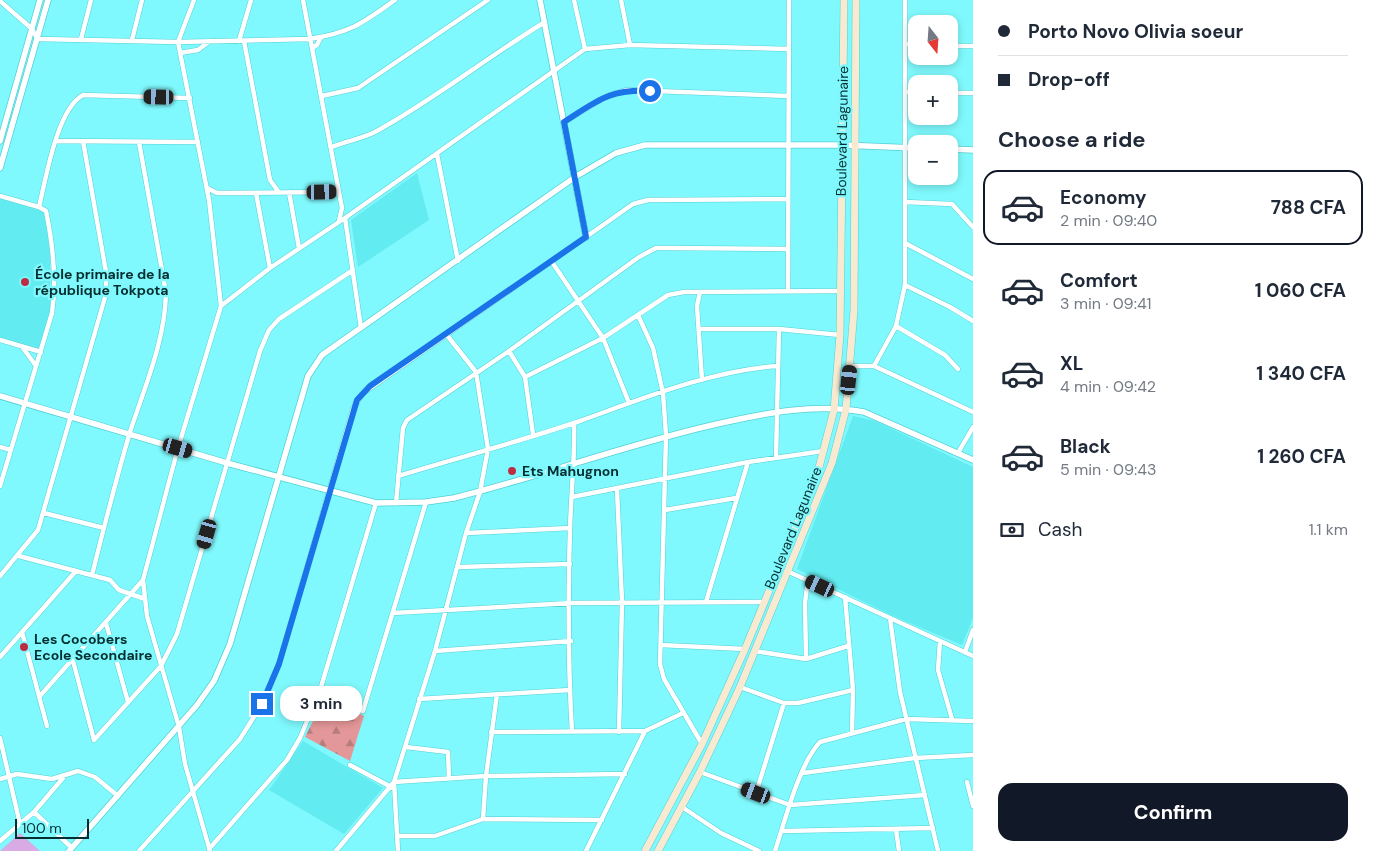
<!DOCTYPE html>
<meta charset="utf-8">
<style>
:root{--surface:#fff;--page:#f2f2f3;--text:#1f2937;--muted:#747a83;--line:#e0e1e3;--accent:#111827}
body{margin:0;font-family:"DM Sans",sans-serif;background:var(--page);color:var(--text);height:100vh;display:flex;flex-direction:column;font-size:19px;white-space:nowrap}
*{box-sizing:border-box;margin:0}
p{font-size:16px;color:var(--muted)}
.icon{flex:none;width:28px;height:28px;fill:none;stroke:currentColor;stroke-width:2;stroke-linecap:round;stroke-linejoin:round}
.map{position:relative;flex:1;overflow:hidden}
.side{display:flex;flex-direction:column;background:var(--surface);width:400px}
.side>*{flex:none}
.guide{display:grid;align-content:center;height:110px;padding:0 25px;background:var(--surface)}
.needle{width:32px;rotate:163deg}
.fabs{position:absolute;left:908px;top:15px;display:grid;gap:10px}
.fabs a{display:grid;place-items:center;width:50px;height:50px;border-radius:10px;background:var(--surface);box-shadow:0 2px 8px #0003;font-size:25px}
.scale{position:absolute;left:15px;bottom:12px;width:74px;box-sizing:border-box;padding-left:5px;border:2px solid #042e30;border-top:0;font-size:14px;line-height:18px;white-space:nowrap;color:#042e30;-webkit-text-stroke:4px #7ff9fd;paint-order:stroke}
.end{position:absolute;width:22px;height:22px;margin:-11px;border:6px solid #1a73e8;background:#fff;box-shadow:0 0 0 2px #fff}
.from{border-radius:50%}
.bubble{position:absolute;height:35px;border-radius:15px;background:var(--surface);box-shadow:0 2px 8px #0003;font-size:16px;font-weight:700;line-height:35px;text-align:center}
.car{position:absolute;width:15px;height:30px;margin:-15px -8px;border-radius:6px;box-shadow:0 0 4px 1px #0007;background:linear-gradient(#222 24%,#8ab4d8 0 40%,#222 0 76%,#8ab4d8 0 86%,#222 0)}
.guide b{display:flex;align-items:center;gap:18px;height:48px;font-size:19px}
.guide b+b{border-top:1px solid var(--line)}
.guide i{width:12px;height:12px;background:var(--text)}
ul{padding:0;list-style:none}
li{display:flex;align-items:center;gap:15px;height:75px;margin:0 10px 8px;padding:0 15px;border:2px solid transparent;border-radius:15px}
li div{flex:1}
li b{display:block;font-size:19px}
li em{font-style:normal;font-weight:700}
li.active{border-color:var(--accent)}
li>.icon{width:45px;height:45px;stroke-width:1.5}
h2{padding:0 25px;font-size:22px;line-height:60px}
.pay{display:flex;align-items:center;gap:12px;height:55px;padding:0 25px;font-size:19px}
.pay p{margin-inline-start:auto}
.button{display:flex;gap:10px;margin-top:auto;padding:10px 25px}
.button a{flex:1;height:58px;border-radius:15px;background:var(--accent);color:#fff;font-size:20px;font-weight:700;line-height:58px;text-align:center}
main{display:flex;flex:1;min-height:0}
.map>svg:first-child{display:block}
.built{fill:#62ebf0}
.forest{fill:url(#forest-firs)}
.water{fill:#d8abe5}
.lines{fill:none;stroke-linecap:round;stroke-linejoin:round}
.minor-casing{stroke:#53d0d4;stroke-width:5.5}
.tertiary-casing{stroke:#53d0d4;stroke-width:7}
.secondary-casing{stroke:#53d0d4;stroke-width:8}
.minor{stroke:#fff;stroke-width:4.5}
.tertiary{stroke:#fff;stroke-width:5.5}
.secondary{stroke:#f8e9d1;stroke-width:7}
.route{stroke:#1a73e8;stroke-width:6}
.poi-dot{fill:#bd2c41;stroke:#7ff9fd;stroke-width:2}
.labels{text-anchor:middle;dominant-baseline:central;stroke-width:4.5;stroke-linejoin:round;paint-order:stroke}
.street-label{font-size:14px;fill:#042e30;stroke:#7ff9fd}
.poi-label{font-size:14px;font-weight:bold;fill:#042e30;stroke:#7ff9fd;text-anchor:start}
</style>
<main>
<div class="map">
<svg width="973" height="851" viewBox="0 0 973 851">
<defs>
<pattern id="forest-firs" width="22" height="20" patternUnits="userSpaceOnUse" patternTransform="scale(1.25)"><rect width="22" height="20" fill="#e49798"/><path d="M5 1l3.5 6h-7zM16 11l3.5 6h-7z" fill="#b77c7c"/></pattern>
</defs>
<rect width="100%" height="100%" fill="#7ff9fd"/>
<path class="built" d="M417,173L429,220L358,267L351,220Z
M0,197L44,212L50,249V315L38,350L0,338Z
M853,416L875,421L973,467V618L962,645L893,616L797,569Z
M303,741L383,788L344,834L269,790Z"/>
<path class="forest" d="M337,700L364,716L350,761L305,737L320,707Z"/>
<path class="water" d="M20,833L40,851H0Z"/>
<g class="lines">
<g class="minor-casing">
<path id="minor" d="M194,0L178,42L209,200L221,306
M303,0L342,208L339,221
M574,0L585,49
M621,0L630,45
M0,1L31,28L38,39L178,42L310,39C352,32 361,24 395,0
M81,39L91,0
M132,40L142,0
M239,41L251,0
M244,41L270,180L278,191
M905,44L916,45
M949,46H973
M312,48L317,45L321,37
M180,53L198,50L210,41
M905,92H916
M949,93H973
M322,96L358,88L488,0
M564,122L607,96L627,90L789,96
M56,141L198,142
M332,147C346,141 361,139 375,132C434,100 487,57 545,22
M437,154L458,261
M207,188L217,193L339,192
M289,192L299,248
M256,193L270,268
M0,196L39,207
M905,202L952,204L973,227
M345,218L361,328
M905,243L973,279
M552,262L603,338L629,403
M905,285L950,307L973,321
M788,291L789,0
M700,292L697,306L702,380
M638,315L653,348L663,393L666,435L660,664L664,679L702,744
M896,326L945,355L958,369
M699,329H779L840,335
M0,340L41,352
M23,348L36,366
M509,351L525,377L533,434
M851,366H874L973,412
M874,366L896,326L905,285V0
M525,377L603,338L668,295L684,292L841,291
M0,447L11,450
M958,453L973,427
M776,458L779,329
M398,476C457,458 518,442 577,422C639,400 712,370 778,366
M0,486L52,313C57,279 53,245 46,211L39,207C46,178 57,109 83,95L190,98
M617,489L622,602L619,732
M572,497L748,462L823,451
M396,503L403,428L407,420L509,351L639,257L656,248H665L788,249
M665,510L736,498
M44,513L104,528
M466,533L570,528
M19,556L110,580L119,590L145,599
M458,567L570,564
M787,571L973,656
M92,575C104,527 116,479 130,432C145,386 165,341 166,293L139,142
M0,576L38,530L106,294V272L83,141
M845,597L853,690L852,732
M706,602L748,462
M393,613L571,603L763,602
M890,618L900,692L938,851
M106,623L128,702
M22,632L47,726
M940,641L938,670L952,719
M661,645L745,649
M435,651L571,641
M755,651L806,659L848,646
M965,652L973,630
M0,657L76,571
M806,659L805,603L808,580
M73,661L94,740
M321,687L363,711L426,502
M740,687L784,703H798L853,690
M39,697L143,580
M419,699L570,690
M491,732L645,731L683,713
M572,732C568,665 568,596 570,529C571,493 575,459 574,423
M0,738L20,824
M94,740L161,666L177,634L260,351L269,330L279,319L353,270
M406,747L448,752L449,778
M350,765L393,788
M700,772L790,805L925,795
M803,773L915,758L973,755
M0,779L17,774L52,779L78,771L95,777L118,796
M967,782L973,806
M756,793L784,703
M682,807L721,833L759,851
M34,812L72,848
M483,819L486,776L497,694
M896,829L899,851
M782,831L933,828
M398,836H435L483,819L602,820
M0,841L34,812L63,778
M209,849L287,760L300,738L321,687L376,503
M139,851L240,739L262,704L279,664L353,409L362,394L633,204L648,200L788,199
M210,851L185,764L179,727L147,616L143,580L178,448L221,306L270,268L345,218L585,49L630,45L789,49
M336,851L394,782L486,776L625,774
M398,851L394,782L435,651L466,533L480,492L488,449L476,372L446,334
M586,851L645,731
M775,851C785,821 799,764 820,742L906,719L973,721"/>
</g>
<g class="tertiary-casing">
<path id="tertiary" d="M540,0L586,237
M0,141L40,0
M949,149L973,150
M0,168L48,0
M0,396L227,463L376,503L426,502L454,498C542,476 628,444 717,424C765,413 815,403 864,412L973,460
M69,851L197,705L214,681L230,644L308,376L322,355L575,177L616,153L645,145H841L916,148"/>
</g>
<g class="secondary-casing">
<path id="secondary" d="M645,851L702,744L745,649L817,475L834,410L840,335L844,0
M658,851L700,772L740,687L832,463L846,409L854,310L856,0"/>
</g>
<use href="#minor" class="minor"/>
<use href="#tertiary" class="tertiary"/>
<use href="#secondary" class="secondary"/>
</g>
<g class="lines">
<path class="route" d="M262,704L279,664L357,400L370,386L586,237L564,122C597,101 609,89 650,91"/>
</g>
<g class="poi-dot">
<circle cx="25" cy="282" r="5"/>
<circle cx="512" cy="471" r="5"/>
<circle cx="24" cy="647" r="5"/>
</g>
<g class="labels">
<g class="street-label">
<text transform="translate(842 131) rotate(-89)">Boulevard Lagunaire</text>
<text transform="translate(793 528) rotate(-68)">Boulevard Lagunaire</text>
</g>
<g class="poi-label">
<text x="35" y="274">École primaire de la<tspan x="35" dy="16">république Tokpota</tspan></text>
<text x="522" y="471">Ets Mahugnon</text>
<text x="34" y="639">Les Cocobers<tspan x="34" dy="16">Ecole Secondaire</tspan></text>
</g>
</g>
</svg>
<div class="fabs">
<a><svg class="needle" viewBox="-14 -14 28 28"><path d="M0-13l5 13h-10z" fill="#e53935"/><path d="M0 13l5-13h-10z" fill="#747a83"/></svg></a>
<a>+</a>
<a>−</a>
</div>
<div class="scale">100 m</div>
<i class="end from" style="left:650px;top:91px"></i>
<i class="end" style="left:262px;top:704px"></i>
<div class="bubble" style="left:280px;top:686px;width:82px">3 min</div>
<i class="car" style="left:159px;top:97px;rotate:271deg"></i>
<i class="car" style="left:322px;top:192px;rotate:89deg"></i>
<i class="car" style="left:849px;top:380px;rotate:6deg"></i>
<i class="car" style="left:178px;top:448px;rotate:106deg"></i>
<i class="car" style="left:207px;top:534px;rotate:196deg"></i>
<i class="car" style="left:820px;top:586px;rotate:295deg"></i>
<i class="car" style="left:756px;top:793px;rotate:291deg"></i>
</div>
<section class="side">
<div class="guide">
<b><i class="from"></i>Porto Novo Olivia soeur</b>
<b><i></i>Drop-off</b>
</div>
<h2>Choose a ride</h2>
<ul>
<li class="active"><svg class="icon" aria-label="car" viewBox="0 0 24 24"><path d="M5 17H2v-5l4-1 3-4h7l3 4 3 1v5h-3M9 17h6M6 11h13"/><circle cx="7" cy="17" r="2"/><circle cx="17" cy="17" r="2"/></svg><div><b>Economy</b><p>2 min · 09:40</p></div><em>788 CFA</em></li>
<li><svg class="icon" aria-label="car" viewBox="0 0 24 24"><path d="M5 17H2v-5l4-1 3-4h7l3 4 3 1v5h-3M9 17h6M6 11h13"/><circle cx="7" cy="17" r="2"/><circle cx="17" cy="17" r="2"/></svg><div><b>Comfort</b><p>3 min · 09:41</p></div><em>1 060 CFA</em></li>
<li><svg class="icon" aria-label="car" viewBox="0 0 24 24"><path d="M5 17H2v-5l4-1 3-4h7l3 4 3 1v5h-3M9 17h6M6 11h13"/><circle cx="7" cy="17" r="2"/><circle cx="17" cy="17" r="2"/></svg><div><b>XL</b><p>4 min · 09:42</p></div><em>1 340 CFA</em></li>
<li><svg class="icon" aria-label="car" viewBox="0 0 24 24"><path d="M5 17H2v-5l4-1 3-4h7l3 4 3 1v5h-3M9 17h6M6 11h13"/><circle cx="7" cy="17" r="2"/><circle cx="17" cy="17" r="2"/></svg><div><b>Black</b><p>5 min · 09:43</p></div><em>1 260 CFA</em></li>
</ul>
<div class="pay"><svg class="icon" aria-label="cash" viewBox="0 0 24 24"><path d="M3 7h18v10H3z"/><circle cx="12" cy="12" r="2"/></svg>Cash<p>1.1 km</p></div>
<div class="button"><a>Confirm</a></div>
</section>
</main>
